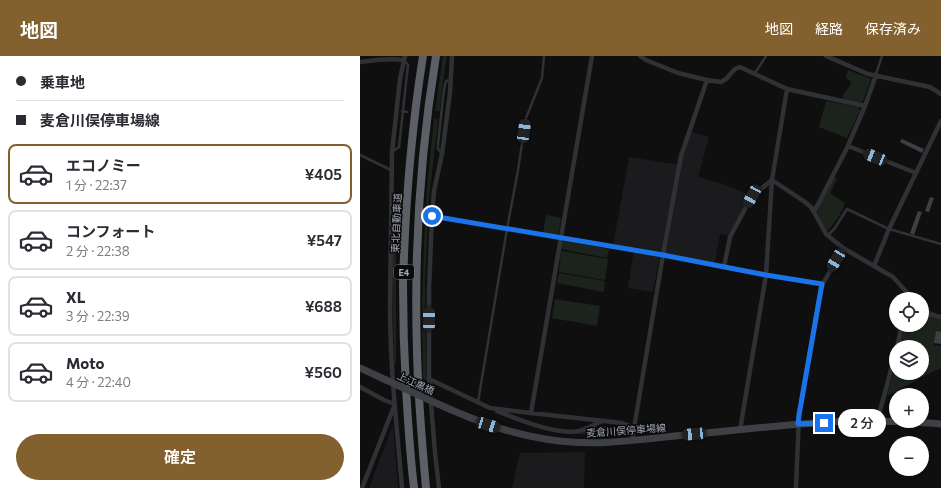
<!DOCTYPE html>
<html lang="ja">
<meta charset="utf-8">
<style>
:root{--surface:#fff;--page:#f2f2f3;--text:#2b2b33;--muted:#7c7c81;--line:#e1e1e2;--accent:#83612e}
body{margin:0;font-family:Commissioner,"Noto Sans JP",sans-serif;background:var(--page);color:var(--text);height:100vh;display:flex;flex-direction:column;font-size:15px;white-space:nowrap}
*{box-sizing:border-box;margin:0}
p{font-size:13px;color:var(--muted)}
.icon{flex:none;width:22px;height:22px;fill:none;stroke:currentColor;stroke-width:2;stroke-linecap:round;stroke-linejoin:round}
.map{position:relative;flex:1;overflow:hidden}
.side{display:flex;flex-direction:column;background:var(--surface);width:360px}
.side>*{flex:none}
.top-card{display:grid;align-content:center;height:88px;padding:0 16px;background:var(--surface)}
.tools{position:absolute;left:529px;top:236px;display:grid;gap:8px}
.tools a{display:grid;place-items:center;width:40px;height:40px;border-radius:50%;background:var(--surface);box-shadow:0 1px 3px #0004;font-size:20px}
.end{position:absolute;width:18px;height:18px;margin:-9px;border:5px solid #1a73e8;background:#fff;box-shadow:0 0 0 2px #fff}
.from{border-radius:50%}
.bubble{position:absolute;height:28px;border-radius:14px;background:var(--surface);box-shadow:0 1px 3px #0004;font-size:13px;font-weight:600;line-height:28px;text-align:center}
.car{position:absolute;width:12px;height:24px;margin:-12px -6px;border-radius:5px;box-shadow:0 0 3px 1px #0007;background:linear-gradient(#222 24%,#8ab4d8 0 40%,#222 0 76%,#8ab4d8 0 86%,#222 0)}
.top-card b{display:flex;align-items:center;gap:14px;height:38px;font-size:15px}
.top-card b+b{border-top:1px solid var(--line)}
.top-card i{width:10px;height:10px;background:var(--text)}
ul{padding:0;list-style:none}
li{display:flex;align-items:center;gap:12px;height:60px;margin:0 8px 6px;padding:0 8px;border:2px solid var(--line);border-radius:8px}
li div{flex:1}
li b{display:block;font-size:15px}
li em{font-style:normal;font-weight:600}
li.on{border-color:var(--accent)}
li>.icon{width:36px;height:36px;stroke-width:1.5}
.button{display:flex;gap:8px;margin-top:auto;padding:8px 16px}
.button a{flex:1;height:46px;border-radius:24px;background:var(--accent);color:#fff;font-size:16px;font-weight:600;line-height:46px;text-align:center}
header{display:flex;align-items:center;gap:24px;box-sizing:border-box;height:56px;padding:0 20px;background:var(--accent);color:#fff}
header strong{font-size:19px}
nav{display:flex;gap:22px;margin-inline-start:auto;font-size:14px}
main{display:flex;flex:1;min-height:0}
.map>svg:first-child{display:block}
.built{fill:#1b1b1d}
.green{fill:#1c231c}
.building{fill:#3e3f43}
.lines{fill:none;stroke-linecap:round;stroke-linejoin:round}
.lane{stroke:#303135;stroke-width:2.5}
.street{stroke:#303135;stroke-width:4.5}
.secondary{stroke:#3e4045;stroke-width:7}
.highway{stroke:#5c5f66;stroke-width:8}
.secondary-bridge{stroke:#3e4045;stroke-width:7}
.route{stroke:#1a73e8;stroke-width:5}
.labels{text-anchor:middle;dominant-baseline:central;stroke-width:3;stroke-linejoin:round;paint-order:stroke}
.shield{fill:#0a0a0b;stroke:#73777f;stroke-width:1}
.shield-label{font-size:9px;font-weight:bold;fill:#a0a6b1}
.street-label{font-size:10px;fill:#a0a6b1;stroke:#0a0a0b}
</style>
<header>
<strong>地図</strong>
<nav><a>地図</a><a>経路</a><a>保存済み</a></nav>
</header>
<main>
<section class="side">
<div class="top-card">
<b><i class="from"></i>乗車地</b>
<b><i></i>麦倉川俣停車場線</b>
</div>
<ul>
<li class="on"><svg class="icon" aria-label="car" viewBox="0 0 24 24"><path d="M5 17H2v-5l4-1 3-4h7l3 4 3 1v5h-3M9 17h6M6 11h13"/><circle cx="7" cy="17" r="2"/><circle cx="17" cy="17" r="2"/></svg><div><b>エコノミー</b><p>1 分 · 22:37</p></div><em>¥405</em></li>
<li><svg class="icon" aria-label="car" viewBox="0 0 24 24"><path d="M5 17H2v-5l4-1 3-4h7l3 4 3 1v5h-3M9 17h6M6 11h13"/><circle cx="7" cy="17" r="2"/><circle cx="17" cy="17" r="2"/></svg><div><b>コンフォート</b><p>2 分 · 22:38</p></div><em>¥547</em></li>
<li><svg class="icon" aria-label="car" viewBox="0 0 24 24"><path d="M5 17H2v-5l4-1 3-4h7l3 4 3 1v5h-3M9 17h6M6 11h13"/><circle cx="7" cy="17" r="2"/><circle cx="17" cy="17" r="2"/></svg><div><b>XL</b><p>3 分 · 22:39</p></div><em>¥688</em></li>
<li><svg class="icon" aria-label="car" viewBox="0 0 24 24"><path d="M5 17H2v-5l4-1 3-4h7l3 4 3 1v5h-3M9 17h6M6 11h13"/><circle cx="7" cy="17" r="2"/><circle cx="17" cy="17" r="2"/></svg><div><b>Moto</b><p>4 分 · 22:40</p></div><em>¥560</em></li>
</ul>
<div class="button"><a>確定</a></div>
</section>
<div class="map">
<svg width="581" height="432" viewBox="0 0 581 432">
<rect width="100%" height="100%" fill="#0f0f10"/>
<path class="built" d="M331,76L349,81L338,121L366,129L390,139L369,179L360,178L355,207L300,198L293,236L268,232L274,193L253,190L269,101L321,109L323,100Z
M33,369L38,432H9Z
M225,396L224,432H152L160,397Z"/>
<path class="green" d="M83,0H87L82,32L80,55H75Z
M488,14L511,23L502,47L482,43C483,36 490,33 491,26L486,22Z
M466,45L498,51L500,55L487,82L459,71Z
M75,62L78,65L69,143L65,226L66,312L67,324L63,323L62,249L64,190L67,132L74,63Z
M474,121L477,123L470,137L485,147C481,158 476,166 467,175L460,163L457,154Z
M186,159L201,162L199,176L197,179L183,177Z
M204,185L249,193L247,202L201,193L202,186Z
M35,186L36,188V307H34L32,224L33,188Z
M201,195L248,203L245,224L199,216Z
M199,217L245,225L244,236L197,227Z
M195,243L240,250L237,270L192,262Z
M562,254L581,263V276H576L574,289L581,290V312L562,321L527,340L536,305V317H562V291H539L544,269H562Z
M241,370L249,371L250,373L249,377L247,379L214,378Z"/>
<path class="building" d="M542,83L564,93L562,97L540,86Z
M570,141L574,142L569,156L565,155Z
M558,155L562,156L554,179L550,177Z
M576,275L581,276V288L574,287Z"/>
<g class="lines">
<path class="lane" d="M395,17L406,0
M516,18L522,0
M42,55L47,56
M32,96L39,91L48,9L44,4
M82,98L78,93V88L84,33L86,25L90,24
M0,99L31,114
M72,160L303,199L406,219L462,228
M468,179L475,172L487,153L529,173L581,188
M118,346L147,173L158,114L166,62L182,22L184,0"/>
<path class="street" d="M280,0L286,4L318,17L347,24L361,26L366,23L375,13L380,11L427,33L505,50
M466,0L508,18L570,31L581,38
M0,6C15,4 29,2 44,4
M488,90L556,117
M454,156L487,92L505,50L516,19
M514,210L529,173L581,65
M364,211L370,181L392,140L412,124L445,146L451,151L454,156L466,178L483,192L533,221L553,243
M562,251L570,258L581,261
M537,291L542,269
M69,323L130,352L171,357L262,367L270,370L273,375
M0,331L24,344L35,348L2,432
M137,355C159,364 196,379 219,375C227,373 235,368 242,365
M171,357L232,0
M517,365L526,333L536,294
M380,374L406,219L412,124L427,33
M272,384L303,199L321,100L347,24
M42,432C37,372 30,311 30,250L32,96L40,23L45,0
M79,432L75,397L69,323V233L72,160L74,135L82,98L90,37L92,0
M436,432L439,359L461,231L483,192"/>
<path class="secondary" d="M0,312L26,324
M78,348C118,366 155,380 199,385C241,390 283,383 325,379C380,374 435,367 491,365C521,365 551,365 581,368"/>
<path class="highway" d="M54,432C50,399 48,366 46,332C44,298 43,264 43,229C45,153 51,76 63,0
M66,432C62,387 58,341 57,296C54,197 60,97 76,0"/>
<path class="secondary-bridge" d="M26,324L78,348"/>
</g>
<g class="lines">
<path class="route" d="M72,160L303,199L406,219L462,228L439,359L438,368L464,367"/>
</g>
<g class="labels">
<rect class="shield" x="34" y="209" width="20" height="14" rx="3"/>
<g class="shield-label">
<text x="44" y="216">E4</text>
</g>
<g class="street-label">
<text transform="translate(36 167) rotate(-87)">東北自動車道</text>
<text transform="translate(56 327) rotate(25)">上江黒橋</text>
<text transform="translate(266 374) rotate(-4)">麦倉川俣停車場線</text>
</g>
</g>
</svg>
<div class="tools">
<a><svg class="icon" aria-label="locate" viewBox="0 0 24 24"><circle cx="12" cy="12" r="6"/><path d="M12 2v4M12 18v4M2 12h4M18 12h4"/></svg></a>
<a><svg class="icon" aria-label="layers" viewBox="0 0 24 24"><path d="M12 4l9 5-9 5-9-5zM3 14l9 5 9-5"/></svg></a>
<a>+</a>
<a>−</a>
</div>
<i class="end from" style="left:72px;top:160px"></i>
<i class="end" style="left:464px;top:367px"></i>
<div class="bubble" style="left:478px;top:353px;width:48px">2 分</div>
<i class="car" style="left:164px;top:75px;rotate:8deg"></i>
<i class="car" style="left:515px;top:101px;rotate:292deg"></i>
<i class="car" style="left:392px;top:140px;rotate:209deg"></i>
<i class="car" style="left:476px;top:204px;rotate:211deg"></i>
<i class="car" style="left:69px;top:263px;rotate:0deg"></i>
<i class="car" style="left:128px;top:369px;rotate:107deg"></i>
<i class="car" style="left:334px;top:378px;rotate:265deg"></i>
</div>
</main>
